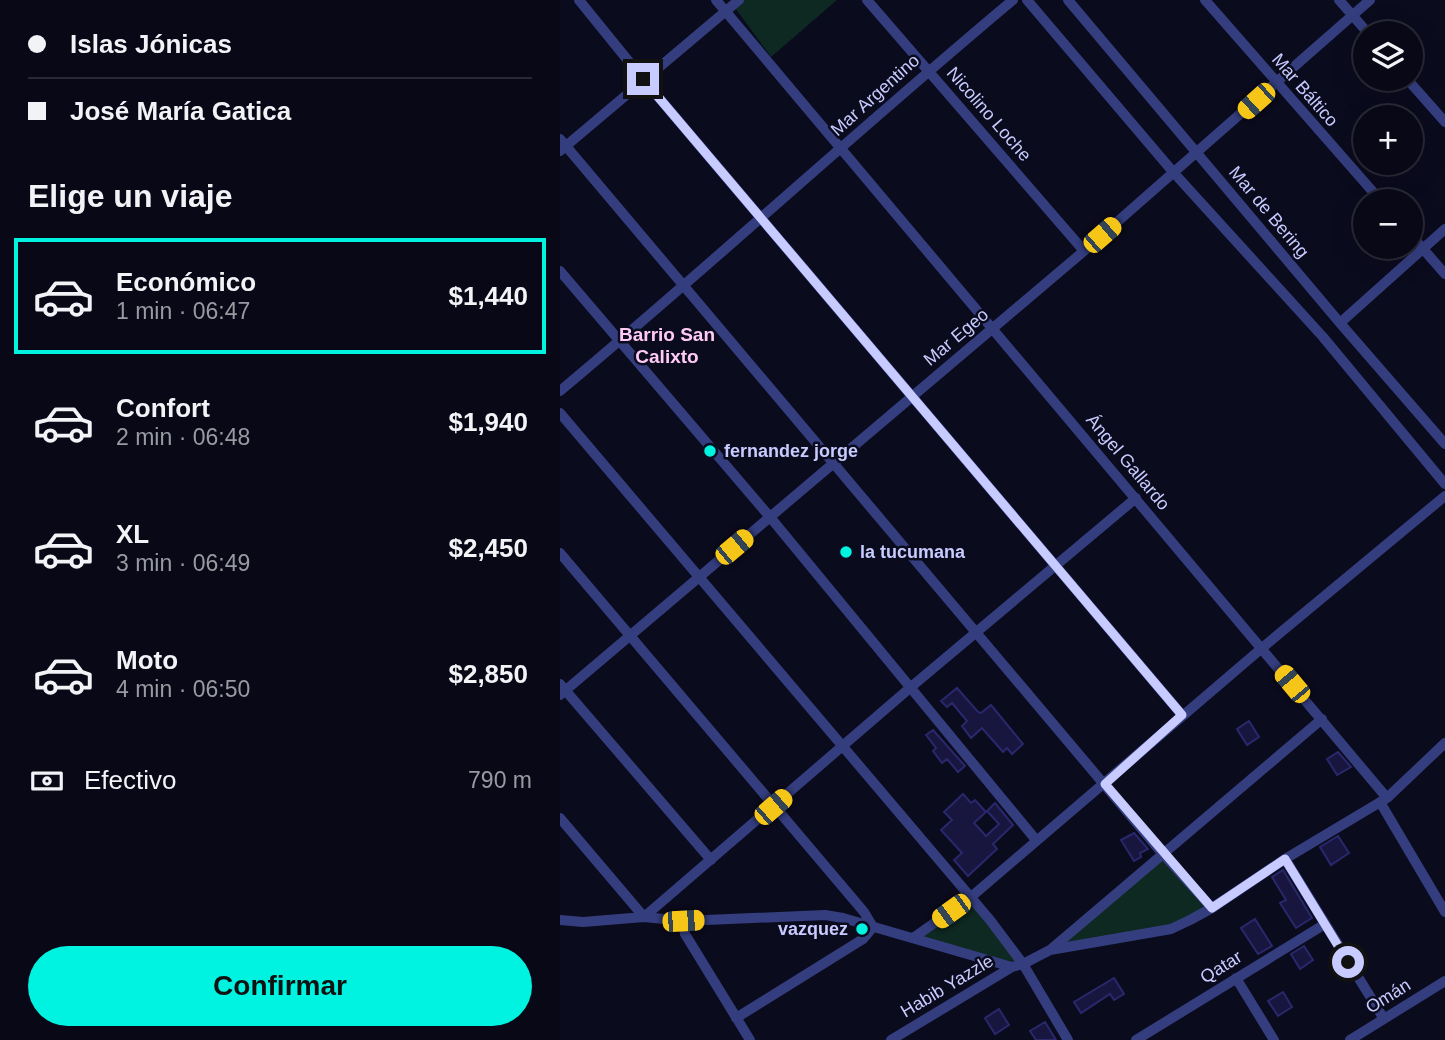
<!DOCTYPE html>
<html lang="es">
<meta charset="utf-8">
<style>
:root{--surface:#080816;--page:#161623;--text:#f1f3f6;--muted:#989aa1;--line:#292935;--accent:#00f3e0}
body{margin:0;font-family:Helvetica,sans-serif;background:var(--page);color:var(--text);height:100vh;display:flex;flex-direction:column;font-size:26px;white-space:nowrap}
*{box-sizing:border-box;margin:0}
p{font-size:23px;color:var(--muted)}
.icon{flex:none;width:38px;height:38px;fill:none;stroke:currentColor;stroke-width:2;stroke-linecap:round;stroke-linejoin:round}
.map{position:relative;flex:1;overflow:hidden}
.sheet{display:flex;flex-direction:column;background:var(--surface);width:560px}
.sheet>*{flex:none}
.banner{display:grid;align-content:center;height:154px;padding:0 28px;background:var(--surface)}
.controls{position:absolute;left:793px;top:21px;display:grid;gap:14px}
.controls a{display:grid;place-items:center;width:70px;height:70px;border-radius:50%;background:var(--surface);box-shadow:0 7px 28px #0002,0 0 0 2px var(--line);font-size:35px}
.end{position:absolute;width:32px;height:32px;margin:-16px;border:9px solid #c8cbff;background:#111;box-shadow:0 0 0 4px #111}
.from{border-radius:50%}
.car{position:absolute;width:21px;height:42px;margin:-21px -10px;border-radius:9px;box-shadow:0 0 5px 2px #0007;background:linear-gradient(#f5c518 24%,#345 0 40%,#f5c518 0 76%,#345 0 86%,#f5c518 0)}
.banner b{display:flex;align-items:center;gap:24px;height:66px;font-size:26px}
.banner b+b{border-top:2px solid var(--line)}
.banner i{width:18px;height:18px;background:var(--text)}
ul{padding:0;list-style:none}
li{display:flex;align-items:center;gap:21px;height:116px;margin:0 14px 10px;padding:0 14px;border:4px solid transparent;border-radius:0px}
li div{flex:1}
li b{display:block;font-size:26px}
li em{font-style:normal;font-weight:600}
li.on{border-color:var(--accent)}
li>.icon{width:63px;height:63px;stroke-width:1.5}
h2{padding:0 28px;font-size:32px;line-height:84px}
.pay{display:flex;align-items:center;gap:18px;height:77px;padding:0 28px;font-size:26px}
.pay p{margin-inline-start:auto}
.cta{display:flex;gap:14px;margin-top:auto;padding:14px 28px}
.cta a{flex:1;height:80px;border-radius:42px;background:var(--accent);color:#111;font-size:28px;font-weight:600;line-height:80px;text-align:center}
main{display:flex;flex:1;min-height:0}
.map>svg:first-child{display:block}
.green{fill:#0e2822}
.building{fill:#18163f;stroke:#29286c;stroke-width:2}
.lines{fill:none;stroke-linecap:round;stroke-linejoin:round}
.minor{stroke:#343e7f;stroke-width:10}
.route{stroke:#c8cbff;stroke-width:9}
.poi-dot{fill:#00f3e0;stroke:#0b0b1e;stroke-width:2.5}
.labels{text-anchor:middle;dominant-baseline:central;stroke-width:5;stroke-linejoin:round;paint-order:stroke}
.street-label{font-size:18px;fill:#c8cbff;stroke:#0b0b1e}
.poi-label{font-size:18px;font-weight:bold;fill:#c8cbff;stroke:#0b0b1e;text-anchor:start}
.neighbourhood-label{font-size:19px;font-weight:bold;fill:#ffcaf5;stroke:#0b0b1e}
</style>
<main>
<section class="sheet">
<div class="banner">
<b><i class="from"></i>Islas Jónicas</b>
<b><i></i>José María Gatica</b>
</div>
<h2>Elige un viaje</h2>
<ul>
<li class="on"><svg class="icon" aria-label="car" viewBox="0 0 24 24"><path d="M5 17H2v-5l4-1 3-4h7l3 4 3 1v5h-3M9 17h6M6 11h13"/><circle cx="7" cy="17" r="2"/><circle cx="17" cy="17" r="2"/></svg><div><b>Económico</b><p>1 min · 06:47</p></div><em>$1,440</em></li>
<li><svg class="icon" aria-label="car" viewBox="0 0 24 24"><path d="M5 17H2v-5l4-1 3-4h7l3 4 3 1v5h-3M9 17h6M6 11h13"/><circle cx="7" cy="17" r="2"/><circle cx="17" cy="17" r="2"/></svg><div><b>Confort</b><p>2 min · 06:48</p></div><em>$1,940</em></li>
<li><svg class="icon" aria-label="car" viewBox="0 0 24 24"><path d="M5 17H2v-5l4-1 3-4h7l3 4 3 1v5h-3M9 17h6M6 11h13"/><circle cx="7" cy="17" r="2"/><circle cx="17" cy="17" r="2"/></svg><div><b>XL</b><p>3 min · 06:49</p></div><em>$2,450</em></li>
<li><svg class="icon" aria-label="car" viewBox="0 0 24 24"><path d="M5 17H2v-5l4-1 3-4h7l3 4 3 1v5h-3M9 17h6M6 11h13"/><circle cx="7" cy="17" r="2"/><circle cx="17" cy="17" r="2"/></svg><div><b>Moto</b><p>4 min · 06:50</p></div><em>$2,850</em></li>
</ul>
<div class="pay"><svg class="icon" aria-label="cash" viewBox="0 0 24 24"><path d="M3 7h18v10H3z"/><circle cx="12" cy="12" r="2"/></svg>Efectivo<p>790 m</p></div>
<div class="cta"><a>Confirmar</a></div>
</section>
<div class="map">
<svg width="885" height="1040" viewBox="0 0 885 1040">
<rect width="100%" height="100%" fill="#0b0b1e"/>
<path class="green" d="M179,0H277L211,57L173,5Z
M602,854L651,908L619,925L492,949Z
M410,899L462,964L355,938Z"/>
<path class="building" d="M397,688L418,712L421,713L431,705L463,744L452,754L447,748L443,752L422,728L411,738L402,726L407,721L392,703L387,707L381,701Z
M689,721L699,737L687,745L677,729Z
M373,730L405,766L398,772L387,759L382,763L373,751L376,748L366,735Z
M778,752L791,767L777,775L767,759Z
M403,794L411,803L415,800L426,812L414,823L426,836L439,824L427,811L435,803L453,825L433,844L437,849L408,876L394,860L402,853L381,830L392,820L384,812Z
M574,833L588,849L580,853L581,857L574,861L561,840Z
M778,836L789,853L771,865L760,847Z
M723,870L752,918L736,928L720,903L726,900L712,877Z
M695,919L712,946L698,954L681,928Z
M744,946L753,960L740,969L731,954Z
M554,978L564,994L554,1000L550,994L521,1013L514,1002Z
M723,992L732,1007L718,1016L708,1001Z
M439,1009L449,1025L435,1034L425,1018Z
M485,1022L496,1040H476L470,1031Z"/>
<g class="lines">
<path class="minor" d="M19,0L83,79L622,715
M156,0L827,798
M307,0L524,251
M467,0L614,173L763,337L885,484
M508,0L780,323L885,444
M645,0L821,201
M779,0L808,33
M847,79L885,122
M0,139L602,853L652,908
M0,151L179,0
M850,234L885,274
M0,271L210,517L476,840
M780,323L885,229
M0,391C153,263 300,128 453,0
M0,413L430,920L463,964L508,1040
M0,553L304,912L313,927L303,939L176,1018
M0,684L151,860
M0,695L524,251L810,0
M820,802L885,912
M0,818L84,917
M725,859L824,1019
M84,917L351,687L576,498
M0,920L23,922L84,917L123,921L265,915L283,918L452,967
M123,921L125,934L190,1040
M353,938L411,897L702,648L885,496
M490,950L611,929L630,920L652,908L725,859L827,798L885,743
M676,978L714,1040
M331,1040L452,967L463,964L490,950L762,719
M576,1040L765,924
M790,1040L885,981"/>
</g>
<g class="lines">
<path class="route" d="M83,79L622,715L545,784L652,908L725,859L788,962"/>
</g>
<g class="poi-dot">
<circle cx="150" cy="451" r="7"/>
<circle cx="286" cy="552" r="7"/>
<circle cx="302" cy="929" r="7"/>
</g>
<g class="labels">
<g class="street-label">
<text transform="translate(745 90) rotate(49)">Mar Báltico</text>
<text transform="translate(315 95) rotate(-42)">Mar Argentino</text>
<text transform="translate(429 114) rotate(49)">Nicolino Loche</text>
<text transform="translate(709 212) rotate(50)">Mar de Bering</text>
<text transform="translate(396 337) rotate(-40)">Mar Egeo</text>
<text transform="translate(568 462) rotate(50)">Ángel Gallardo</text>
<text transform="translate(661 967) rotate(-32)">Qatar</text>
<text transform="translate(387 986) rotate(-31)">Habib Yazzle</text>
<text transform="translate(828 996) rotate(-32)">Omán</text>
</g>
<g class="poi-label">
<text x="164" y="451">fernandez jorge</text>
<text x="300" y="552">la tucumana</text>
<text x="288" y="929" text-anchor="end">vazquez</text>
</g>
<g class="neighbourhood-label">
<text x="107" y="334">Barrio San<tspan x="107" dy="22">Calixto</tspan></text>
</g>
</g>
</svg>
<div class="controls">
<a><svg class="icon" aria-label="layers" viewBox="0 0 24 24"><path d="M12 4l9 5-9 5-9-5zM3 14l9 5 9-5"/></svg></a>
<a>+</a>
<a>−</a>
</div>
<i class="end from" style="left:788px;top:962px"></i>
<i class="end" style="left:83px;top:79px"></i>
<i class="car" style="left:696px;top:101px;rotate:228deg"></i>
<i class="car" style="left:542px;top:235px;rotate:49deg"></i>
<i class="car" style="left:174px;top:547px;rotate:50deg"></i>
<i class="car" style="left:732px;top:684px;rotate:320deg"></i>
<i class="car" style="left:213px;top:807px;rotate:49deg"></i>
<i class="car" style="left:391px;top:911px;rotate:234deg"></i>
<i class="car" style="left:123px;top:921px;rotate:87deg"></i>
</div>
</main>
